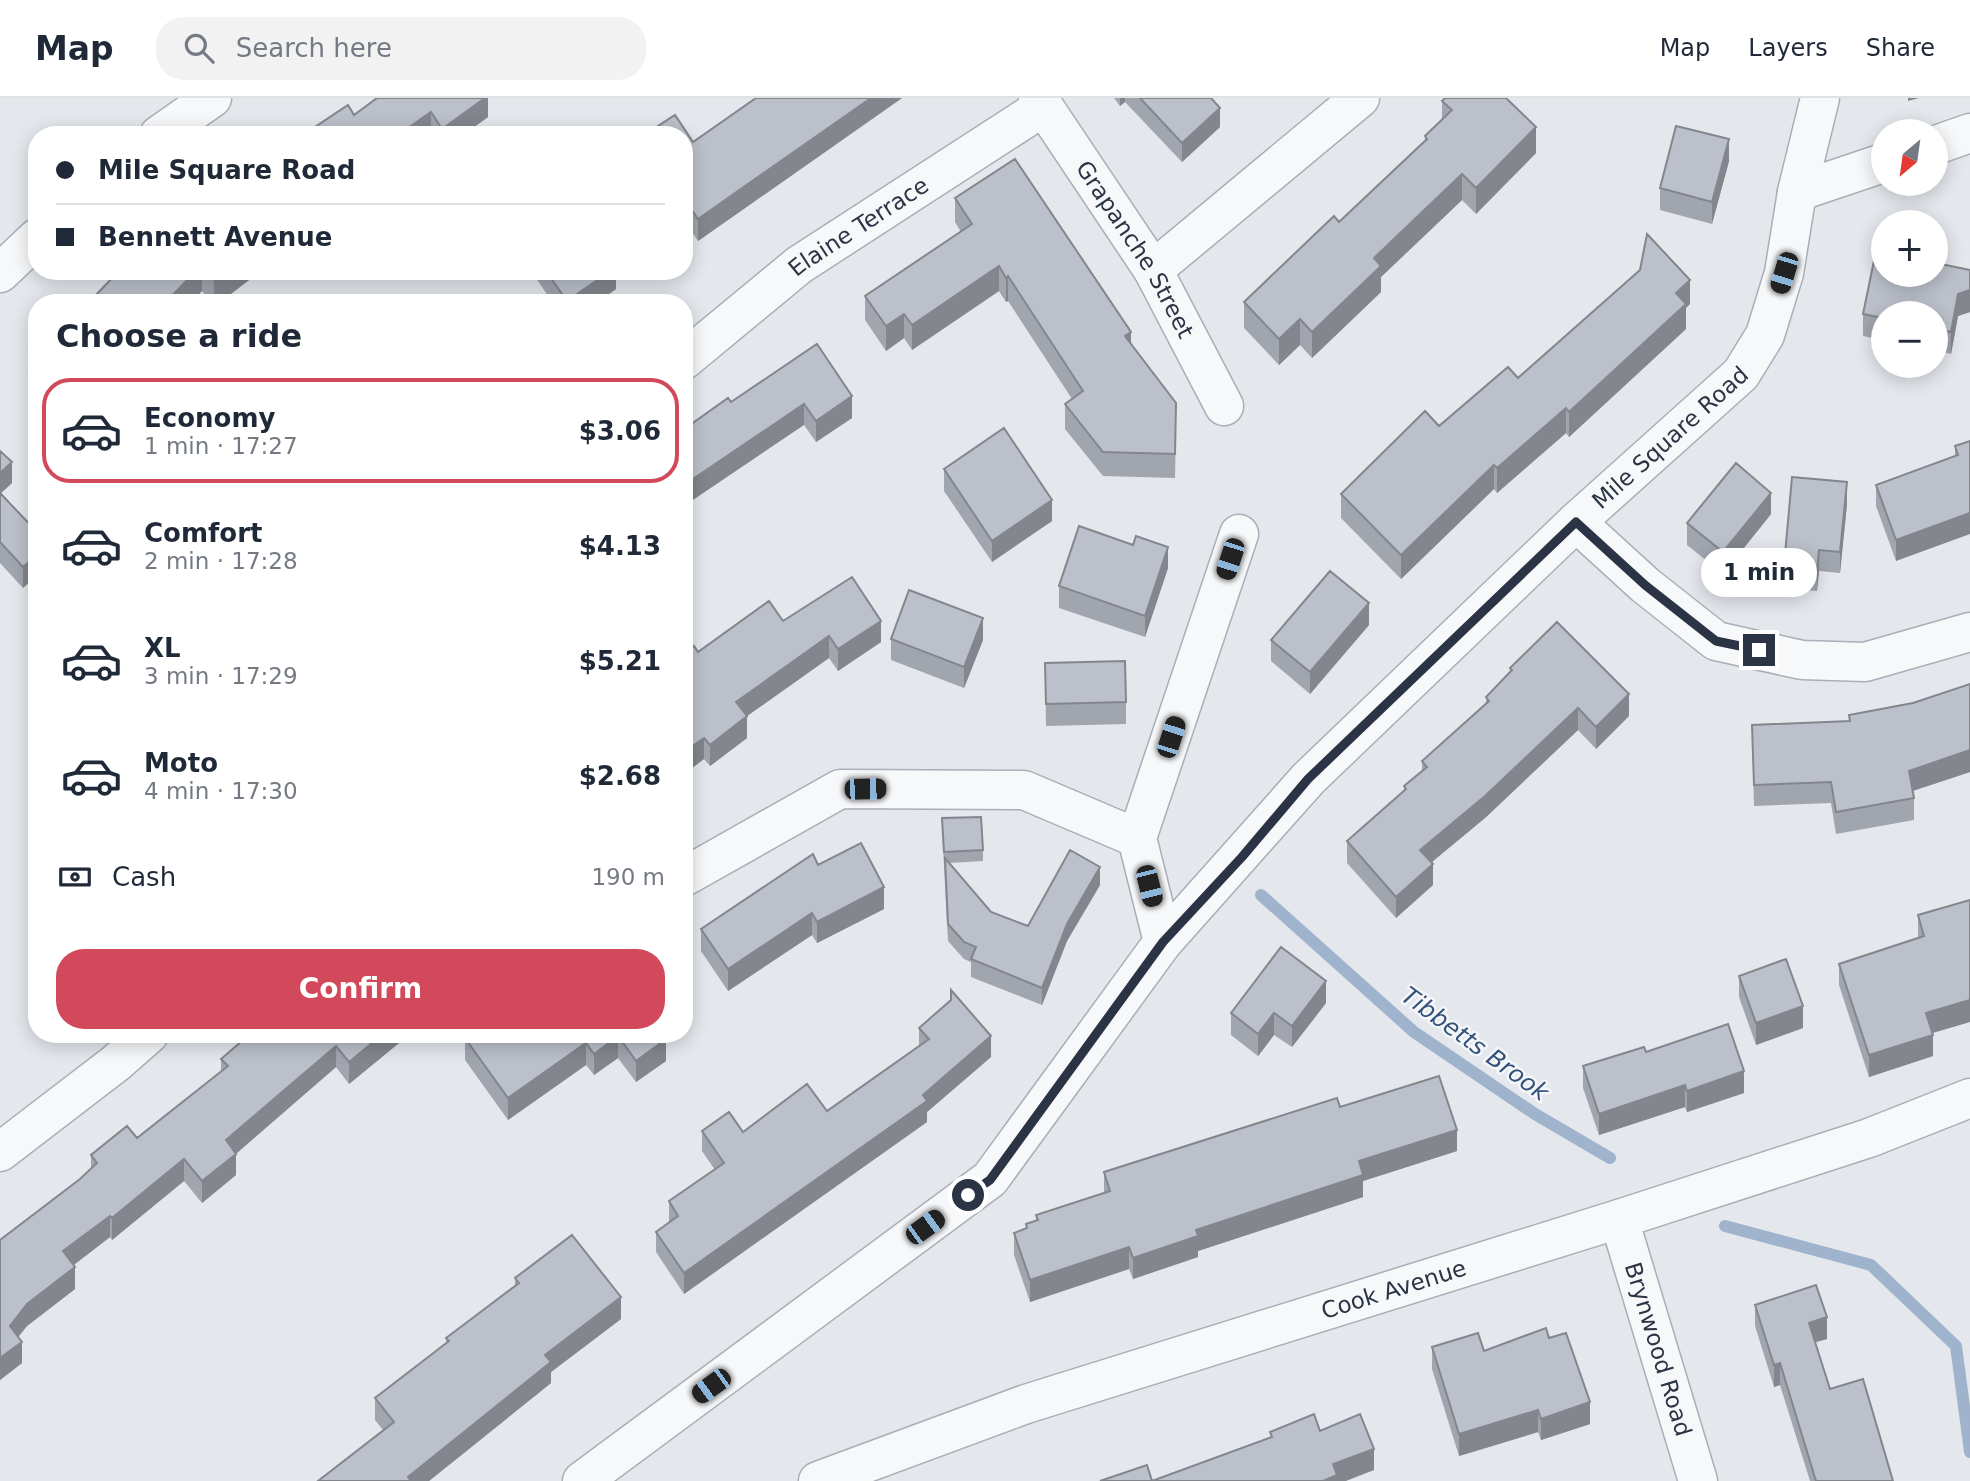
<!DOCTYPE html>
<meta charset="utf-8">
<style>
:root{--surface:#fff;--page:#f2f2f3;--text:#1f2937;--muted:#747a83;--line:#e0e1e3;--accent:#d1495b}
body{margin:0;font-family:"DejaVu Sans",sans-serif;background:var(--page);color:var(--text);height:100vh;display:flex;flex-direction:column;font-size:26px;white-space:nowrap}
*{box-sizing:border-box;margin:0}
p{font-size:23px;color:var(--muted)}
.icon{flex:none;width:38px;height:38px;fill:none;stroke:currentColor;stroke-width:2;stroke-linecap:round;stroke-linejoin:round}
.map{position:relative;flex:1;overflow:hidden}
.sheet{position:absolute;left:28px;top:196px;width:665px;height:749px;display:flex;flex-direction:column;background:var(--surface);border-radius:28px;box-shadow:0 4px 18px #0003}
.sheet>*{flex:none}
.guide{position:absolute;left:28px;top:28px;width:665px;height:154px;border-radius:28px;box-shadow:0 4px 18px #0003;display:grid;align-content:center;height:154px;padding:0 28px;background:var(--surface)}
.needle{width:46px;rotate:209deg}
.buttons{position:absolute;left:1871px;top:21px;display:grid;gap:14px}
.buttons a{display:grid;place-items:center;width:77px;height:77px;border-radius:50%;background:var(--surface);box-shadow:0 4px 18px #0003;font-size:35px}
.end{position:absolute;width:32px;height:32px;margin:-16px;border:9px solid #2b3445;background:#fff;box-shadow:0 0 0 4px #fff}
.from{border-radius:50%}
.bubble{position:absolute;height:49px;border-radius:24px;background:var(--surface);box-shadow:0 4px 18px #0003;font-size:23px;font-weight:700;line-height:49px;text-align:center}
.car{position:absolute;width:21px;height:42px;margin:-21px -10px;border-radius:9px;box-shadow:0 0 5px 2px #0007;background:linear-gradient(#222 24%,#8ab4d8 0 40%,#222 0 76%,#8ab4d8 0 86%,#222 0)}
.guide b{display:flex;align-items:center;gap:24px;height:66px;font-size:26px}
.guide b+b{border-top:2px solid var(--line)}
.guide i{width:18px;height:18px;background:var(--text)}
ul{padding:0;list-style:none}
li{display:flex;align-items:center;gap:21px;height:105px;margin:0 14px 10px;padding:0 14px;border:4px solid transparent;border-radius:28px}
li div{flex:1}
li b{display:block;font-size:26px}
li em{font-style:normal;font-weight:700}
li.current{border-color:var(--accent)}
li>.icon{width:63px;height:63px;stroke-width:1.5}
h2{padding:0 28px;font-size:32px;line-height:84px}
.pay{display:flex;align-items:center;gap:18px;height:77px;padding:0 28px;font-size:26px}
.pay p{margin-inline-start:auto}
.action{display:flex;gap:14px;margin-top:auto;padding:14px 28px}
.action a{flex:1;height:80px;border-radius:28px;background:var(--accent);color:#fff;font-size:28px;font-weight:700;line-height:80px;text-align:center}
header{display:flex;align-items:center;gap:42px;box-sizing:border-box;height:98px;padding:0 35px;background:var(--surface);border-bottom:2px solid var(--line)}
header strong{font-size:33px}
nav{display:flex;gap:38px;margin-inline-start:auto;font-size:24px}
.search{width:490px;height:63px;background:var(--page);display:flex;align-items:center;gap:18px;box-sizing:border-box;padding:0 24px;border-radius:28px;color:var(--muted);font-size:26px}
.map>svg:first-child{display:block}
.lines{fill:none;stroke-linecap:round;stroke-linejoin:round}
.stream{stroke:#9fb4cc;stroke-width:12}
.minor-casing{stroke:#a9aeb7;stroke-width:41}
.minor{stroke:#f7f8fa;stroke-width:38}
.wall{fill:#a1a5ae}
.shaded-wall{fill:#83868d}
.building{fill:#bbc0ca;stroke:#83868d;stroke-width:2}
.route{stroke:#2b3445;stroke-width:9}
.labels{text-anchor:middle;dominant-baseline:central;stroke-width:5;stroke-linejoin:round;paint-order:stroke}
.street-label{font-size:23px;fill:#2b3445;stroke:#f4f6f9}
.water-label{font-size:24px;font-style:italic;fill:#34527a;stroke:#f4f6f9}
</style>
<header>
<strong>Map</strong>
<div class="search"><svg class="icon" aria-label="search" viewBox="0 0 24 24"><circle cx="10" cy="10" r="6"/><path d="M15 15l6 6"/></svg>Search here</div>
<nav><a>Map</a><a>Layers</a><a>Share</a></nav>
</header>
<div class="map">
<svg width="1970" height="1383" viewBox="0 0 1970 1383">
<rect width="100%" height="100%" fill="#e4e7ec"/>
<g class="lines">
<path class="stream" d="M1261,797L1414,934L1535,1016L1610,1060
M1725,1128L1871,1167L1956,1248L1970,1354"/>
<g class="minor-casing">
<g id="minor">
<path id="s1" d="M1038,0L1153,172L1224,308"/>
<path d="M159,37L212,0"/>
<path d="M1936,47L1970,35"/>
<path d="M1797,94L1883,65"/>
<path d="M1153,172L1360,0"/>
<path d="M0,175L37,140"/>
<path id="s2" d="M684,262L799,167L1043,9"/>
<path d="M1576,424L1645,487L1716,543L1802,562L1865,564L1970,534"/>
<path d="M684,779L840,691L1024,692L1137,740"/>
<path d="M1163,844L1137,740L1239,436"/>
<path d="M0,1054L116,965L149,936"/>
<path id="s3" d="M1619,1121L1698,1383"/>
<path id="s4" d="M582,1383L990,1081L1163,844L1308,681L1576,424L1741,276L1765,237L1784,175L1797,94L1820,0"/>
<path id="s5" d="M818,1383L1026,1306L1619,1121L1869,1040L1970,1000"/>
</g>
</g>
<use href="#minor" class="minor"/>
</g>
<path class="wall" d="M488,0V19L463,37H303L354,17Z
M756,0H902L698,143L687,127L684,128V37H649V34L675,17L693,44Z
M1114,0H1211L1220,29L1182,64L1125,4L1120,8Z
M1442,3L1536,55L1476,116L1462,102L1381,179V194L1312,260L1300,247L1279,267L1244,230V204L1339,124L1425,43V38L1442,21Z
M1729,63L1712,126L1660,112V90Z
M955,100L1131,246L1176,329L1175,380L1103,378L1065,331V306L1072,301L1008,203L1006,204L999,193L912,252L904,240L886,253L865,222V198L961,134L955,124Z
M1876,153L1883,154V177H1936V165L1970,172V214L1958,218L1951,256L1936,252V215H1883V242L1863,238V216Z
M119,173H261L219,205H211L202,193Z
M531,173H616V191L596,205H553Z
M1690,206L1686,210V231L1569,339L1566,335L1497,395L1494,391L1401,481L1341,420V396L1439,328L1518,280Z
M37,242V311L29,303V249Z
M817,246L852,320L816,344L804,327L690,331V327L731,304Z
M1970,343L1896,463L1876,408V387L1955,358V348Z
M0,353L12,385L1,395L37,434L23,490L0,465Z
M944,371L1052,423L992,464L944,393Z
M1847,406L1840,475L1819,473L1817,493L1784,490V468Z
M1771,416L1723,476L1687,447V425Z
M1168,470L1145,539L1059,510V488Z
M783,523L881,544L838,573L829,560L747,618V640L710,668L704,661L684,676V555L698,554Z
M1369,527L1310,596L1271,563V542Z
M891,541L983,542L964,590L891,562Z
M1045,565L1126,604V626L1046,628Z
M1510,570L1629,618L1596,651L1578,632L1485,720L1431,764L1433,787L1396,820L1347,765V743L1404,693V688L1422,673V663L1486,605V599L1510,574Z
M1849,617L1970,674L1913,693L1914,700V722L1836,736L1831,705L1754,708L1752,627L1849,623Z
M942,731L983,752V763L949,765L991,814L1028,828L1100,787L1067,843L1042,907L971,879V864L964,861L948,843Z
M37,760V793L31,786V764Z
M818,767L884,811L817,845L812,837L728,893L701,853V831Z
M1970,802L1933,935V958L1869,979L1839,887V866L1918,840V817Z
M1739,878L1803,930L1756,947L1739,899Z
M1326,905L1292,949L1274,937L1258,958L1231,937V915Z
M919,930L991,959L927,1014V1024L684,1196L656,1154V1134L669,1124V1103L715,1072L702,1053V1033L743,1034L827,1013L919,948Z
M399,936V945L349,986L336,969L236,1055V1077L202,1105L184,1083L112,1142L110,1139L74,1167L75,1191L27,1228L18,1239L22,1265L0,1282V1142L80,1081L91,1071V1057L137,1040L221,974V961Z
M663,936L666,963L636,984L618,960L594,977L586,967L508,1022L465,962V940H529Z
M1646,954L1744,995L1687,1014L1685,1009L1599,1037L1583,990V968Z
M1340,1009L1457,1053L1363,1083V1099L1198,1153V1159L1133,1181L1129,1171L1030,1204L1014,1157V1135L1026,1131V1126L1036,1122V1117L1104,1095V1074Z
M515,1180L621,1221L551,1274V1285L429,1383H318L383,1332L375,1322V1300L446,1245V1240L515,1188Z
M1755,1207L1827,1241L1815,1244L1830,1291L1893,1383H1810L1780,1287L1774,1289L1755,1228Z
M1549,1240L1590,1326L1541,1342L1538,1334L1459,1358L1432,1271V1249L1484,1253Z"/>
<path class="shaded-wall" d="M485,0H488V19L463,37H442V31Z
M871,0H902L698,143V121Z
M1120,0H1125V4L1120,8Z
M1908,0H1919L1908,3Z
M1220,10V29L1182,64V45Z
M431,14V36L429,37H398Z
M1536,29V55L1476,116V90Z
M1729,41V63L1712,126V104Z
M1462,76V102L1381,179V194L1312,260V234L1374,160Z
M687,105V127L684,128V107Z
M999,168V193L912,252V227Z
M196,173H202V193L191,205H165Z
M225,173H261L219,205H214V182Z
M610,173H616V191L596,205H567V203Z
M1008,178V203L1006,204V180Z
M1690,182V206L1686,210V231L1569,339V314L1676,195Z
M1970,192V214L1958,218L1951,256V234L1958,196Z
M904,216V240L886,253V228Z
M1300,221V247L1279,267V241Z
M1131,234V259L1125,238Z
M852,298V320L816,344V323Z
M804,306V327L684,408V387Z
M1566,310V335L1497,395V370Z
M12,364V385L0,396V375Z
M1494,367V391L1401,481V457Z
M1847,384V406L1840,475V454Z
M1771,395V416L1723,476V454Z
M1052,402V423L992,464V443Z
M1970,415V436L1896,463V442Z
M1168,449V470L1145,539V518Z
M1819,452V473L1817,493V472Z
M37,457V478L23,490V469Z
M1369,505V527L1310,596V574Z
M983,520V542L964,590V569Z
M881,523V544L838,573V551Z
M829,538V560L747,618V640L710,668V647L736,604Z
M1629,596V618L1596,651V629Z
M1578,610V632L1485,720L1420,774V752Z
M704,640V661L684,676V654Z
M1970,652V674L1909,694V673Z
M1433,766V787L1396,820V799Z
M1100,769V787L1067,843L1042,907V890L1067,826Z
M884,789V811L817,845V824Z
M812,815V837L728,893V871Z
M1326,883V905L1292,949V928Z
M1970,902V924L1926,937V915Z
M1803,908V930L1756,947V925Z
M1274,915V937L1258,958V936Z
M383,936H399V945L349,986V964Z
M1933,937V958L1869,979V957Z
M618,938V960L594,977V956Z
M991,938V959L927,1014V1024L684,1196V1175L923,997Z
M666,941V963L636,984V963Z
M586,945V967L508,1022V1000Z
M336,948V969L229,1062L236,1056V1077L202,1105V1083L226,1042Z
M1744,973V995L1687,1014V993Z
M1685,987V1009L1599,1037V1016Z
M1457,1032V1053L1363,1083V1099L1198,1153V1159L1133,1181V1160L1359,1063Z
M184,1061V1083L112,1142V1120Z
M110,1118V1139L63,1175V1153Z
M1129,1149V1171L1030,1204V1182Z
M75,1169V1191L27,1228L10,1249V1228L27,1206Z
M621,1199V1221L551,1274V1285L429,1383H408V1379L545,1257Z
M1827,1219V1241L1809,1246V1225Z
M22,1244V1265L0,1282V1260Z
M1780,1265V1287L1774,1289V1267Z
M1590,1304V1326L1541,1342V1321Z
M1538,1312V1334L1459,1358V1336Z
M1374,1351V1372L1346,1383H1323L1333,1366Z"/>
<path class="building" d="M377,0H485L442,31L431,14L398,37H303L348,7L354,17Z
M756,0H871L698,121L687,105L684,107V37H650L649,34L675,17L693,44Z
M1140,0H1211L1220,10L1182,45Z
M1445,0H1506L1536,29L1476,90L1462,76L1374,160L1381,168L1312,234L1300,221L1279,241L1244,204L1334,118L1339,124L1427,41L1425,38L1452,12L1442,3Z
M1676,28L1729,41L1712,104L1660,90Z
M1015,61L1131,234L1125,238L1176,305L1175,356L1103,354L1065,306L1083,293L1008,178L1006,180L999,168L912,227L904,216L886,228L865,198L972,126L955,100Z
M1647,136L1690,182L1676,195L1686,206L1569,314L1566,310L1497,370L1494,367L1401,457L1341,396L1425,313L1439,328L1508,269L1518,280L1640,172Z
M1876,153L1883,154V177H1936V165L1970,172V192L1958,196L1951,234L1936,231V215H1883V220L1863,216Z
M119,173H196L165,205H88Z
M207,173H225L214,182Z
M546,173H610L567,203Z
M37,242V257L29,249Z
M817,246L852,298L816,323L804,306L684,387V335L692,330L690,327L728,300L731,304Z
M37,270V285L29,277Z
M1004,330L1052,402L992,443L944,371Z
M1970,343V415L1896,442L1876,387L1958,357L1955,348Z
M0,353L12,364L0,375Z
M1736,365L1771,395L1723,454L1687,425Z
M1792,379L1847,384L1840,454L1819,452L1817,472L1784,468Z
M0,395L37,434V457L23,469L0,444Z
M1079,428L1133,447L1136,438L1168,449L1145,518L1059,488Z
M1330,473L1369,505L1310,574L1271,542Z
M852,479L881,523L838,551L829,538L736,604L747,618L710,647L704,640L684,654V555L694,548L698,554L769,503L783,523Z
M909,492L983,520L964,569L891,541Z
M1557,524L1629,596L1596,629L1578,610L1485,698L1420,752L1433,766L1396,799L1347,743L1406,691L1404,688L1427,669L1422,663L1489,603L1486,599L1512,572L1510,570Z
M1125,563L1126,604L1046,606L1045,565Z
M1970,586V652L1909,673L1914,700L1836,714L1831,684L1754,687L1752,627L1850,623L1849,617L1913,605Z
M981,719L983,752L944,754L942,720Z
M861,745L884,789L817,824L812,815L728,871L701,831L813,756L818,767Z
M1070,752L1100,769L1067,826L1042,890L971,861L976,849L964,844L948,826L945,760L991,814L1028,828Z
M37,760V772L31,764Z
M1970,802V902L1926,915L1933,937L1869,957L1839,866L1924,838L1918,817Z
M1281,849L1326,883L1292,928L1274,915L1258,936L1231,915Z
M1786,861L1803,908L1756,925L1739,878Z
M951,892L991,938L923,997L927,1003L684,1175L656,1134L678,1118L669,1103L724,1065L702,1033L729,1014L743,1034L807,986L827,1013L929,941L919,930L951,902Z
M1728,926L1744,973L1687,993L1685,987L1599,1016L1583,968L1644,949L1646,954Z
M250,936H383L349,964L336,948L226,1042L236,1056L202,1083L184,1061L112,1120L110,1118L63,1153L75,1169L27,1206L10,1228L22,1244L0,1260V1142L80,1081L97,1065L91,1057L127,1028L137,1040L228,968L221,961Z
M471,936H527L529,940L534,936H663L666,941L636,963L618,938L594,956L586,945L508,1000L465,940Z
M1439,978L1457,1032L1359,1063L1363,1077L1196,1132L1198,1138L1133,1160L1129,1149L1030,1182L1014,1135L1027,1130L1026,1126L1038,1122L1036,1117L1110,1093L1104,1074L1337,1000L1340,1009Z
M572,1137L621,1199L545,1257L551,1264L408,1379L411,1383H318L394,1324L375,1300L449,1243L446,1240L519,1185L515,1180Z
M1816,1187L1827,1219L1809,1225L1830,1291L1863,1281L1893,1383H1816L1780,1265L1774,1267L1755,1207Z
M1546,1230L1549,1240L1566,1235L1590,1304L1541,1321L1538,1312L1459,1336L1432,1249L1478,1235L1484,1253Z
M1314,1316L1320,1333L1360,1316L1374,1351L1333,1366L1337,1377L1323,1383H1100L1147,1367L1152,1383L1272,1339L1270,1334Z"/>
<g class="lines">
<path class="route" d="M968,1097L990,1082L1163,844L1242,759L1308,681L1576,424L1645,487L1716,543L1759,552"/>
</g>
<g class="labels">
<g class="street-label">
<text stroke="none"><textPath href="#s2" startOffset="220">Elaine Terrace</textPath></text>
<text stroke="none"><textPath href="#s1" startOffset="180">Grapanche Street</textPath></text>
<text stroke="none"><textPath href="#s4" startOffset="1517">Mile Square Road</textPath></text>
<text stroke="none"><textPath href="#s5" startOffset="607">Cook Avenue</textPath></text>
<text stroke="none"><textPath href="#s3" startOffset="136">Brynwood Road</textPath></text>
</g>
<g class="water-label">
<text transform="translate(1475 946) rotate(36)">Tibbetts Brook</text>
</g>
</g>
</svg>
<div class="buttons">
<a><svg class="needle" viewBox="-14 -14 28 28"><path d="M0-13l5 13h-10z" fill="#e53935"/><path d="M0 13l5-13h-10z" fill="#747a83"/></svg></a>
<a>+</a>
<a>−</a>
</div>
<i class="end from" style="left:968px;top:1097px"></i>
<i class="end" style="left:1759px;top:552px"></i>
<div class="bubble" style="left:1701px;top:450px;width:116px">1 min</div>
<i class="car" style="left:1784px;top:175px;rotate:197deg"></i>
<i class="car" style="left:1230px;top:461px;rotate:198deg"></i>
<i class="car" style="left:1171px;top:639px;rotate:18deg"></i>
<i class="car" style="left:865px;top:691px;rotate:89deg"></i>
<i class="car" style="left:1149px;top:788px;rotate:166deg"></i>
<i class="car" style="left:925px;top:1129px;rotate:54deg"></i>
<i class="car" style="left:711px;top:1288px;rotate:234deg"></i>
<div class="guide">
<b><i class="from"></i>Mile Square Road</b>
<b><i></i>Bennett Avenue</b>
</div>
<section class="sheet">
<h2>Choose a ride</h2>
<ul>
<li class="current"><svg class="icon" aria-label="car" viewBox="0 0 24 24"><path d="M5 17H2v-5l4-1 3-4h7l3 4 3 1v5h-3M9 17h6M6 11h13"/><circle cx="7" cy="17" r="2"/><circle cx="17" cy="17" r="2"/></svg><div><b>Economy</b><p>1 min · 17:27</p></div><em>$3.06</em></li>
<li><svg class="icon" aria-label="car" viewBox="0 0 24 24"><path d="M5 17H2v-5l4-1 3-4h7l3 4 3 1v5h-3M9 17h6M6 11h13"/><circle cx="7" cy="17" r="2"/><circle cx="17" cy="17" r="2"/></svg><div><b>Comfort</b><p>2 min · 17:28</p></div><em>$4.13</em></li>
<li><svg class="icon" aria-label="car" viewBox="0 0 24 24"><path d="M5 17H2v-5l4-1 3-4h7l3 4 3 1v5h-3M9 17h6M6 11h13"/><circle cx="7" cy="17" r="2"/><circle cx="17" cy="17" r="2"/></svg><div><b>XL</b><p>3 min · 17:29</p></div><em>$5.21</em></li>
<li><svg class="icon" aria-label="car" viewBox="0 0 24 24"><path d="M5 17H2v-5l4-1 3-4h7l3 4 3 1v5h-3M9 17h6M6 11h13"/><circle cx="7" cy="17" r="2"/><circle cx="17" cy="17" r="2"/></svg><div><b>Moto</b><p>4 min · 17:30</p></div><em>$2.68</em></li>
</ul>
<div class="pay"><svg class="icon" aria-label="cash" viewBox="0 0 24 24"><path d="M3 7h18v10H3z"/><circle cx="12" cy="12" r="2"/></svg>Cash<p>190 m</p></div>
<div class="action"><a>Confirm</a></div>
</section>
</div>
